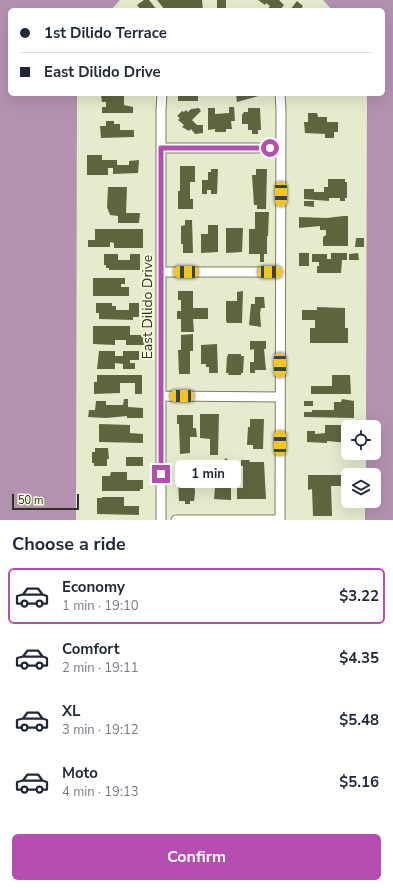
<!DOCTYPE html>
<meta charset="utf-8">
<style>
:root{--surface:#fff;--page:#f6f6f7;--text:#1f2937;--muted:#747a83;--line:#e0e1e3;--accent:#b64eb1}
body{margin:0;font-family:"Nunito Sans",sans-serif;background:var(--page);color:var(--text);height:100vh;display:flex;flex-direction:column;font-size:15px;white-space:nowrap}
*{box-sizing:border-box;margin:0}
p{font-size:13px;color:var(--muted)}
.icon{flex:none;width:22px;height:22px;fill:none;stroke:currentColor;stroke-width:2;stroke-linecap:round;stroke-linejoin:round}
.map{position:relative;height:520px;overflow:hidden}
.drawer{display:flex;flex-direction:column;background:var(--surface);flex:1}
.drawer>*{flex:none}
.banner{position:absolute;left:8px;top:8px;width:377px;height:88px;border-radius:6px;box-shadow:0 4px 16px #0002;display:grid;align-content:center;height:88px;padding:0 12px;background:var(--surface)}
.buttons{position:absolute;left:341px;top:420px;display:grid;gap:8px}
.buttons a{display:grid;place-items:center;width:40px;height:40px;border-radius:6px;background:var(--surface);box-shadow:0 4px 16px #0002;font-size:20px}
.scale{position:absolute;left:12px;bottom:10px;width:67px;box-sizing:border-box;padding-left:4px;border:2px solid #2e3125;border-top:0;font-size:11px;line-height:14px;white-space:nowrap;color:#2e3125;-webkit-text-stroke:3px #f2f9da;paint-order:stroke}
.end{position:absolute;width:18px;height:18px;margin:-9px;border:5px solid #b64eb1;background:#fff;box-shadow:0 0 0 2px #fff}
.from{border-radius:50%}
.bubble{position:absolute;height:28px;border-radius:6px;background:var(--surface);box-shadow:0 4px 16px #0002;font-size:13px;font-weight:700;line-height:28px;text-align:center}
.car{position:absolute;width:12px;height:24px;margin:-12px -6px;border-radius:5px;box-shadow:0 0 3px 1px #0007;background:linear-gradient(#f5c518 24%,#345 0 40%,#f5c518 0 76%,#345 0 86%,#f5c518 0)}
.banner b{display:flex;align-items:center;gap:14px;height:38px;font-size:15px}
.banner b+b{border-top:1px solid var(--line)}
.banner i{width:10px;height:10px;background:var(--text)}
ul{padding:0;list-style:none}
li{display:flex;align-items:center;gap:12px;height:56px;margin:0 8px 6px;padding:0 4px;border:2px solid transparent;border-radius:6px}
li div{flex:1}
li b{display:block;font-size:15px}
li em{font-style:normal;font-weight:700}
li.current{border-color:var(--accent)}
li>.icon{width:36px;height:36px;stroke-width:1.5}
h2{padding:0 12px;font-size:18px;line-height:48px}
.primary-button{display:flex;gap:8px;margin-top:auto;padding:8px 12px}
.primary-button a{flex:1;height:46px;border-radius:6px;background:var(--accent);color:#fff;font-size:16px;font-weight:700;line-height:46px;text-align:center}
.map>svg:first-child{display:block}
.water{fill:#b392af}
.building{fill:#5e6640}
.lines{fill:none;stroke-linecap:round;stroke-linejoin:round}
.street-casing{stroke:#797f63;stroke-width:11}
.street{stroke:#fff;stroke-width:9}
.route{stroke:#b64eb1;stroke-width:5}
.labels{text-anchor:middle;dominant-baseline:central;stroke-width:4;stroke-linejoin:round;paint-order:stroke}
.street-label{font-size:14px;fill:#2e3125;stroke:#f2f9da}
</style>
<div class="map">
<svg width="393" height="520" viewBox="0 0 393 520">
<rect width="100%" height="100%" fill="#e5ebcd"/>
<path class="water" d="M0,0H120L111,10H10V94H77L76,520H0Z
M323,0H393V520H365V501H374V475H366V453H374V427H366L367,94H383V10H332Z"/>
<path class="building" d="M144,0H149L157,10H141L137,5Z
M157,0H202L203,10H178V8L165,10Z
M217,0H226V10H217Z
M258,0H279L284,5L280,10L279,8L278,10H267L270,6L266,3L265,5Z
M297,1L303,6L301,9L302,10H290Z
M183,94H198V101H178V96H183Z
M236,94H262V95L237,102Z
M101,95H124V105L133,107V113H102V107H106V102H102Z
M229,107H234L235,121H231L232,129H226V132H215V129L208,130V108H215V114L229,113Z
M199,108L201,111L192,120L197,125H203V133L195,134L191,129L189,131L182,127L184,125L178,120L180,118L177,116L182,111L184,112L186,110L188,112L191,109Z
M248,108H260L261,130H258V134H252V130H248V124H242V114H243L244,112H248Z
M308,113H317L318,117H327V122H338V132H334V138H325V134L305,133L304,122H308Z
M106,121H114V124H120V130H134V137L101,138L100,126H106Z
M87,155H102V160H117V165H129V161L139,160L138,173L113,174V168H108V175H87Z
M180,166H195V182H190V199H193V209H178V191H180Z
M211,169H218L217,194H211V190H207V194H202V180H208V172H211Z
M256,169H267L266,209H257V205H254L252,175H256Z
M328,179H345V182H347V198H345V201H340V198H329V201L304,199V189H314V192H324V187H328Z
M108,187H127L126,213H140L139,223H118V216L110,215L107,207Z
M304,201H314V207L304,206Z
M255,212H269L268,236H267V254H264V262H260V254H249V229H255Z
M343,216H348V246H323V237L326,235V230H320V226L299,228V217L327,218Z
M185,220H192L193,253H183V244H181V226L185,225Z
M208,225H218V252L201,253V234H208Z
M226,228H243L242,252L226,253Z
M95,229H143V248H114V243L110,242V247H88V240H95Z
M356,238H364V247H355Z
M299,253H309V266H299Z
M331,253H347V260H342L341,273H317V266H319V262H312V254H327V259H331Z
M358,253L359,260H349V254Z
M104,254H118V260H130V254H140V270H109V268H106V265H104Z
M93,278H125V284H121V287H129V296H93Z
M178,291H193V308H208V319H193L194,332H181V319H177V311H181V300H178Z
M243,291L242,323H227L226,321V301H237V292Z
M255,297H264L265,308H261L260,313L261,327L249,325L251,304H255Z
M96,303H112V306H116V310H129V303H139V317H133V320L99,319V313H96Z
M317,307L345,308V328H348V343H310V328H315V320H302V310H317Z
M93,326H130V335H145V345H126V340H115V345L93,344Z
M193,334V351H190V374H179L178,350H181V335Z
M250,341H266V349H264L266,370H255V373H250V362H254V349L250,350Z
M217,344L218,373H209V367H206V364H201V345Z
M99,351H115V356H123V351H139V360H130V363H135V369H123V364L115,363V369H97Z
M228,354H241V356H244L243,373H241V375H228L229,373H226L227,356H228Z
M97,375H142V394H135V383H120V393L94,394V382H97Z
M332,375H350L351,394H311V386H332Z
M124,399H128V407L143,408V418H127V416L106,418L88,417L89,410H95L96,401H106V405H123Z
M342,399L354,401V418L304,417V412H312V410H334V402H341Z
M304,401H313V406H304Z
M200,414H219L218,455H210V439L200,438Z
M177,415H193V428H196L197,437H190V453L180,454L179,424H177Z
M250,419H264L263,449H253V445H247L248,427H250Z
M99,424L130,425V433L143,434V443L99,442Z
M325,425H355V427H348V443L327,441V443L307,442V431H315V434L325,433Z
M95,448H108L109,459H107V466H94V463H92V452H95Z
M126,457H143V466H126Z
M226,458L231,463V500L214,499L215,487H224V474L217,467Z
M241,460H250L249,462H264L266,499H237V488H243V466H241Z
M111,472H127V480H143V489H140V491H102V476H110Z
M181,475H194L195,493L194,501H190V504H185V501H179L178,482H181Z
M308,475H346V486H331L332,516H313L312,489L308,490Z
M102,497H124V506H139V515L97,514V498H102Z"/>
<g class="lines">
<g class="street-casing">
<path id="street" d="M280,94L281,109L280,520
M161,148H281
M161,272H280
M161,396L280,397
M161,520V110L162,94
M176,520H280"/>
</g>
<use href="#street" class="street"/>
</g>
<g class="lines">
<path class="route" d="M161,474V148H270"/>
</g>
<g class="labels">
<g class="street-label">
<text transform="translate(147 307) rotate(-90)">East Dilido Drive</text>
</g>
</g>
</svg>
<div class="buttons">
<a><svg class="icon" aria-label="locate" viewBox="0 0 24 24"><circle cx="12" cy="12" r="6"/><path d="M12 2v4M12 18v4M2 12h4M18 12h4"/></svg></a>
<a><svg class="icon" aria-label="layers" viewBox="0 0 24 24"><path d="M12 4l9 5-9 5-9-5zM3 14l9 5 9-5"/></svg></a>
</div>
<div class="scale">50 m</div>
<i class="end from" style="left:270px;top:148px"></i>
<i class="end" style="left:161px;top:474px"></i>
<div class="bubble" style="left:175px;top:460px;width:66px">1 min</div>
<i class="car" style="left:281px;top:194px;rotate:180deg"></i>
<i class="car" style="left:186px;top:272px;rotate:270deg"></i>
<i class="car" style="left:270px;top:272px;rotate:90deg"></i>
<i class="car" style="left:280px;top:365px;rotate:180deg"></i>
<i class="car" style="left:182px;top:396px;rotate:271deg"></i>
<i class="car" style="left:280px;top:443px;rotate:0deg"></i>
<div class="banner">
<b><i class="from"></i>1st Dilido Terrace</b>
<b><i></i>East Dilido Drive</b>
</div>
</div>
<section class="drawer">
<h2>Choose a ride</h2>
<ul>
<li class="current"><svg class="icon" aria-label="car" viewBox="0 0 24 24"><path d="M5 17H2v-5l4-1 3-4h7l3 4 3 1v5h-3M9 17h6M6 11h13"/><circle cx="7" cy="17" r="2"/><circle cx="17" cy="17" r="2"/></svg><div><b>Economy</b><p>1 min · 19:10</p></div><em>$3.22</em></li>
<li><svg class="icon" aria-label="car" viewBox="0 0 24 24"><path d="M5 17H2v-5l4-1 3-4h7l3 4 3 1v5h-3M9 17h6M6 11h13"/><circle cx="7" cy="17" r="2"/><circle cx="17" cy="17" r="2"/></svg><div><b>Comfort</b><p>2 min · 19:11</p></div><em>$4.35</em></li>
<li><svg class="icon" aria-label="car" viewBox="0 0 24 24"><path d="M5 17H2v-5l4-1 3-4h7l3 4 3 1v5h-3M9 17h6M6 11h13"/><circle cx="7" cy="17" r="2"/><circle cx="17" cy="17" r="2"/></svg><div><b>XL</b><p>3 min · 19:12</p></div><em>$5.48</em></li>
<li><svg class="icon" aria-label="car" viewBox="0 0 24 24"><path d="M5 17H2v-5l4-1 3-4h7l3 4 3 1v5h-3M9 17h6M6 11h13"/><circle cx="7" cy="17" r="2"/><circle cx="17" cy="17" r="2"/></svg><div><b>Moto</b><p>4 min · 19:13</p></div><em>$5.16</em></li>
</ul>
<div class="primary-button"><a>Confirm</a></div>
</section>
